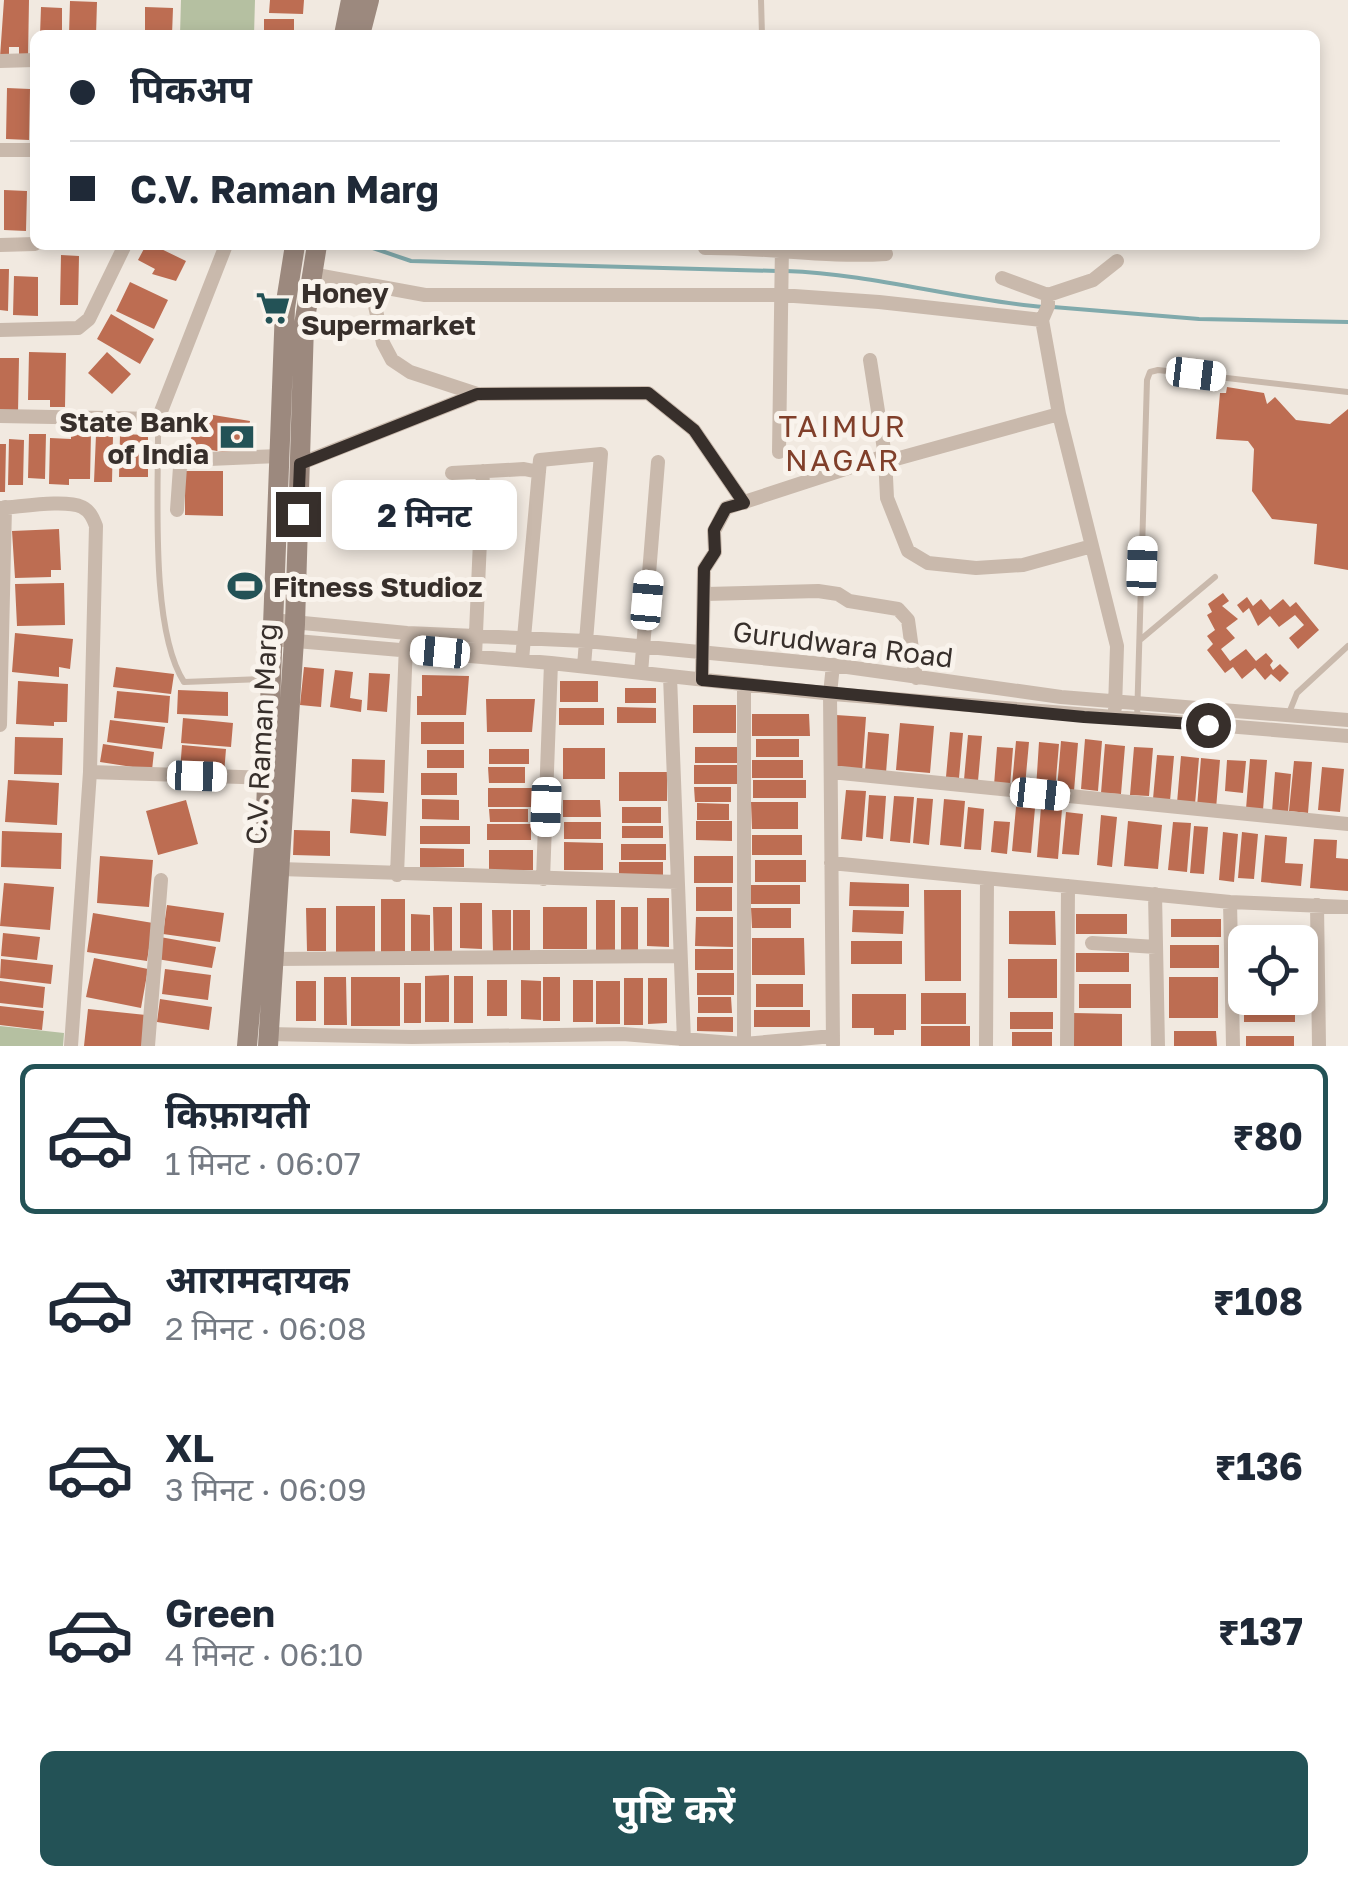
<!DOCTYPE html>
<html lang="hi">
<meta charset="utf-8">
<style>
:root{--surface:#fff;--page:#f6f6f7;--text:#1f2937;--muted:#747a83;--line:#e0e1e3;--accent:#235256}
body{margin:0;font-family:"Golos Text","Noto Sans Devanagari",sans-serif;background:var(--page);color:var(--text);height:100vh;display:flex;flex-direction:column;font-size:38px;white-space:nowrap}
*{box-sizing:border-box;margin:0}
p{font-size:32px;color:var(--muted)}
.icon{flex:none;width:55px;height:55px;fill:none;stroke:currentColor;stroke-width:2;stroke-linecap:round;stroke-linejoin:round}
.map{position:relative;height:1046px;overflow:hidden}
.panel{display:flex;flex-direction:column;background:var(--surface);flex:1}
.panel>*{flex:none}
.hud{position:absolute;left:30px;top:30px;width:1290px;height:220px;border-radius:15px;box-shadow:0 5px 15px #0003;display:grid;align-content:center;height:220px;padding:0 40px;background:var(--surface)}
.controls{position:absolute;left:1228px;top:925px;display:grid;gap:20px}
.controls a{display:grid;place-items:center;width:90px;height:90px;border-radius:15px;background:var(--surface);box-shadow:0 5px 15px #0003;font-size:50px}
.end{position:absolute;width:45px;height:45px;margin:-22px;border:12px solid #372f2b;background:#fff;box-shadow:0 0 0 5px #fff}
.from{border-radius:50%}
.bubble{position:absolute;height:70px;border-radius:15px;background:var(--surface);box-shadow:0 5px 15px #0003;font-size:32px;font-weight:700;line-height:70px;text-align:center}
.car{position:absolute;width:30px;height:60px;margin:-30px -15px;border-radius:12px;box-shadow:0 0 8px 2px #0007;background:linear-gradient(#fff 24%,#345 0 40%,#fff 0 76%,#345 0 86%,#fff 0)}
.hud b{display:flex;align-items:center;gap:35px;height:95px;font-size:38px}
.hud b+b{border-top:2px solid var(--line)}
.hud i{width:25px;height:25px;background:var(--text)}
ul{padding:18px 0 0;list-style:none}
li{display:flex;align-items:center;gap:30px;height:150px;margin:0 20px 15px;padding:0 20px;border:5px solid transparent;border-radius:15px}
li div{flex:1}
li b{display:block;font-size:38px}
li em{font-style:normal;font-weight:700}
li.on{border-color:var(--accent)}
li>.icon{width:90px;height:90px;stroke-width:1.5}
.primary-button{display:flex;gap:20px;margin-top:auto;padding:20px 40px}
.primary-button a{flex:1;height:115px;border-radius:15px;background:var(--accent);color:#fff;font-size:40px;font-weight:700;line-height:115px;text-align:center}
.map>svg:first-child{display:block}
.green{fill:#b5c0a1}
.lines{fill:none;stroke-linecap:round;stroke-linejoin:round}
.stream{stroke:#81aaac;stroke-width:4}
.building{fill:#bd6d52}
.service{stroke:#c9b9ac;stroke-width:6}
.minor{stroke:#c9b9ac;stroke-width:14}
.secondary{stroke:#9c897e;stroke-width:20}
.route{stroke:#372f2b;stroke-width:12}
.labels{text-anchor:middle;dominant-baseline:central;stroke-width:10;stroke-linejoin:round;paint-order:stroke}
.poi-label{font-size:28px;font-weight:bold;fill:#372f2b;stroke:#f9f3ec;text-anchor:start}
.street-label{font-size:28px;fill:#372f2b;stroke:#f9f3ec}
.neighbourhood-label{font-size:30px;letter-spacing:2.5px;fill:#803f2a;stroke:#f9f3ec}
</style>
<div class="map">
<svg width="1348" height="1046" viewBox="0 0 1348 1046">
<rect width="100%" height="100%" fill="#f1e9e0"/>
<path class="green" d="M181,0H255L254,35H180Z
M0,1026L64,1033L63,1046H0Z"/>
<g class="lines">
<path class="stream" d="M364,245L411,261L777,271
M786,271C873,274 958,300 1044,307
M1053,307L1199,319L1348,322"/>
</g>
<path class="building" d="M4,0H29L28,58H19V47H9V57H0Z
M270,0H304L303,14L269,13Z
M70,1L97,2L96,35H69Z
M41,7L62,8V35H40Z
M145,7L173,8L172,35H145Z
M264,19H294V35H264Z
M7,88L30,89L29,140L6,139Z
M4,190L27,191L26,231L4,230Z
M146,245H153L186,261L176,281L152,274L155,269L138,260Z
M61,255L79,256L78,305H60Z
M0,269H9L8,311L0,310Z
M14,276L38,277V316L13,315Z
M130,282L168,300L154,329L116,311Z
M111,314L154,339L140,364L97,339Z
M29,352L66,353L65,407H50V400H28Z
M107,352L131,374L112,394L88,373Z
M0,358H19L18,413H0Z
M1227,387L1264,393L1267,404L1275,397L1296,420L1330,424L1348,409V570L1314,564L1317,524L1272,519L1252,491L1254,449L1248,441L1216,439L1220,393H1226Z
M195,412L250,421L244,456L190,446Z
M71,433H91L90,479H69V485L49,484L50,438L71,439Z
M29,434H46L45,479L28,478Z
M120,434L148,435V477H119Z
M96,435L113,436L112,482H94Z
M9,439L24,440L23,485H8Z
M0,444H6L5,492H0Z
M185,471H223V516L185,515Z
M59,529L61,570H51V577L15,578L12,531Z
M64,583L65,625L17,626L15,584Z
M1223,593L1229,601L1222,606L1238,619L1226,628L1235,638L1221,649L1230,661L1246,649L1256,661L1266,653L1273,661L1270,665L1273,670L1280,664L1289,673L1280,682L1271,674L1265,680L1255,668L1242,679L1233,667L1225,673L1207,650L1213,644L1207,636L1215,630L1207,615L1212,612L1208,604Z
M1247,597L1253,606L1261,599L1270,610L1283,599L1290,607L1296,602L1319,630L1298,649L1289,638L1304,625L1295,615L1279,627L1270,616L1258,626L1249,608L1243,613L1237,605Z
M15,633L73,639L70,669L59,667V677L12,672Z
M116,667L174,674L171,694L113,687Z
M304,667L324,669L321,707L300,705Z
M335,670L353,672L350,698L362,700L361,712L330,707Z
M369,673L390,674L387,712L367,710Z
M422,675L469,676L466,715H417V696H422Z
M18,681L68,684L67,722H54V726L16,724Z
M560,681H598V702H560Z
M625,688H656V703H625Z
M178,690L228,692V716L177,714Z
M117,691L170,696L168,723L114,718Z
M486,699H535L532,732H487Z
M693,705H736V733H693Z
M617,707L656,708V723H617Z
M559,708H604V725H559Z
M752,714H809L810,736H752Z
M836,715L866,717L862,772L833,770Z
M183,718L233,723L231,747L181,743Z
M110,720L165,727L162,749L107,742Z
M421,722H464V744H421Z
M900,723L934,726L930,773L896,770Z
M868,732L889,734L886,773L865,771Z
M950,732L963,733L959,778L946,777Z
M968,735L982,736L978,781L964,780Z
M15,737L63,738L62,775L14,774Z
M756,739H799V757H756Z
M1085,739L1102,741L1098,791L1081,789Z
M1016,741L1029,742L1025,786L1012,785Z
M1061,741L1078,743L1074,791L1057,789Z
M1039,742L1059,744L1055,791L1036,789Z
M103,744L154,752L152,770L100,762Z
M1105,744L1125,746L1121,794L1101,793Z
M182,745L226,749L224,774L180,771Z
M695,747H740L739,763H695Z
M997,747L1013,748L1010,787L994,785Z
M1134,747L1153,748L1149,796L1130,795Z
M563,748H605V779H563Z
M489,749H529V764H489Z
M427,750H464V768H427Z
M1157,755L1174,756L1170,801L1153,799Z
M1181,756L1199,758L1195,804L1177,803Z
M1201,758L1220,760L1216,809L1197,807Z
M352,759L385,760L384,793L351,792Z
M1250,759L1267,760L1263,810L1246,809Z
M752,760H803V778H752Z
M1227,760L1246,761L1243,793L1225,791Z
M1294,761L1312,762L1308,813L1289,811Z
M694,765H737V784H694Z
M488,767H525V783H489Z
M1322,767L1344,769L1340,812L1318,810Z
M619,772H667V801H619Z
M1275,772L1291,774L1288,813L1272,812Z
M421,773H457V795H421Z
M8,780L59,783L57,825L5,822Z
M753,780H806V798H753Z
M694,787H731V802H695Z
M488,788H534L535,807H488Z
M846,790L866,791L862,841L841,839Z
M869,795L886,796L883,839L866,837Z
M894,796L914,797L910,843L890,841Z
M917,798L933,799L929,845L913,843Z
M352,799L388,802L386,836L350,833Z
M422,799L459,800V820L422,819Z
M944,799L965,801L961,847L940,845Z
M186,800L198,844L158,855L146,811Z
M563,800H600L601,817H563Z
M751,802H798V829H752Z
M697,803L729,804V820H697Z
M622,807H661V823H622Z
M968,807L984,809L981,850L964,849Z
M1016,807L1035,808L1031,853L1012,851Z
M1041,807L1062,809L1058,859L1037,857Z
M489,809H528V822H490Z
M1066,812L1083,814L1079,855L1062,854Z
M1101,815L1117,817L1112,867L1097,865Z
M696,821H732V841L696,840Z
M994,821L1010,822L1007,854L991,852Z
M1128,821L1162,825L1158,869L1124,866Z
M564,822H601V839H564Z
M1173,822L1191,823L1187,872L1168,870Z
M487,824H531V840H487Z
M420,826H470V844H420Z
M622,826H663V838H622Z
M1194,826L1208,827L1204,874L1190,873Z
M294,830L330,831V856L293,855Z
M2,831L62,833L61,869L1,867Z
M1223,832L1238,834L1234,882L1219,880Z
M1242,832L1258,834L1254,879L1238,878Z
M752,835H802V855H752Z
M1265,835L1287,837L1285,863L1303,864L1301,886L1261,882Z
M1314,839L1337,840L1336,858L1348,859V891L1310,888Z
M564,842L603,843V870H564Z
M621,844H666V860H621Z
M420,848L464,849V867H420Z
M489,850H533V870H489Z
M100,856L153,860L149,907L97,903Z
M694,856H733V883H694Z
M755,860H806V882H755Z
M619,862H663V875H619Z
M850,882L909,884V907L849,906Z
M4,883L54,887L50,930L0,926Z
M750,885H800V904H750Z
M696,887H732V911H696Z
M924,890H961V981H925Z
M647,898H669V947L647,946Z
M381,899H405V952H381Z
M596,900H615V950H596Z
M460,903H482V949L460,948Z
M167,905L224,913L220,942L163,934Z
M336,906H375V953H336Z
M433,907H452V951H434Z
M543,907H587V949H543Z
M621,907H638V953H621Z
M306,908H326V951H307Z
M751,908H791V928H752Z
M492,910H511V954H493Z
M513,910H530V955H513Z
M853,910L904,911L903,934L852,932Z
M1009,911H1055L1056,945L1009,944Z
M93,913L153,923L147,961L87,952Z
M411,914L430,915V953H411Z
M1076,914H1127V934H1076Z
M696,917H733V947L695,946Z
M1171,919H1221V937H1171Z
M1241,930H1293V942H1245V969H1241Z
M3,933L40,937L37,960L1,956Z
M160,937L216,947L212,968L157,959Z
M752,938H804L805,975H752Z
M851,941H902V964H851Z
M1170,945H1219V968H1170Z
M695,949H733V970H695Z
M1076,953H1129V972H1076Z
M94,958L148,969L141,1008L86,997Z
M1,959L53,965L51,984L0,978Z
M1008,959H1057V998H1008Z
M165,969L211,975L208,1000L162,994Z
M697,973H734V995H697Z
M449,975V1022H425V976Z
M454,976H473V1023H454Z
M324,977H346L347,1025H324Z
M351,977H400V1026H351Z
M543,977H560V1021H543Z
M1169,977H1218V1018H1169Z
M624,978H643V1025H624Z
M648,978H667V1023L648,1024Z
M487,980H507V1016H487Z
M521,980L541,981V1020L521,1019Z
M573,980H593V1022H573Z
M0,981L45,987L43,1008L0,1003Z
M296,981H316V1021H296Z
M596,981H620V1024H596Z
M404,983H421V1023H404Z
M756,984H803V1007H756Z
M1079,984H1131V1008H1079Z
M921,993H966V1024H921Z
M852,994H906V1030H894V1035H874V1028H852Z
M698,997H731L732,1013H698Z
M160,999L212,1007L209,1030L157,1022Z
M1244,1004H1295V1022H1244Z
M0,1006L44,1011L42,1030L0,1025Z
M88,1009L146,1015L143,1046H84Z
M754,1010H810V1027H754Z
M1010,1012H1053V1029H1010Z
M1074,1013L1122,1014V1046H1074Z
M697,1017H733V1032L697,1031Z
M921,1026H970V1046H921Z
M1174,1031H1216L1217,1046H1174Z
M1012,1032H1052V1046H1012Z
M1246,1036H1294V1046H1246Z"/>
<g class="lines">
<path class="service" d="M761,0L762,35
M158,419C159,486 149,628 184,682L265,679
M1140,640L1215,577
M1289,713L1297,693L1348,646
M1137,720L1147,380L1150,372L1158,370L1348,392"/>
<path class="minor" d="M0,61L35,60
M0,150H35
M0,245L35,244
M705,248C766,247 826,258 886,254
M311,274L425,295H780L879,302L1042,320
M1002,278L1048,295L1093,280L1117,261
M371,287L383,343L392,360L410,372L477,394L648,393L694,430L744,503
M1048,295V306L1042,320L1059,414L1117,646L1115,708
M0,330L78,328L89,319L125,245
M870,360L885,456L887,498L908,551L928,563L976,568L1023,565L1092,546
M0,416L158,419L226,245
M779,452L782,245
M885,462L1059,414
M299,464L477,394
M452,473L524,469L539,472
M0,508C20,507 65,499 82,507C90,511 93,518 96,526L90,772L71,1046
M177,510L180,467L186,460L280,456
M706,594L818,591L838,594L849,601L898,609L908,620L916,678
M272,620L407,633L586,641L833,665L1061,697L1348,720
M273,639L551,663L833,694L1348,736
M475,656L483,471
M522,660L540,460L601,454L584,666
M833,665L830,694L833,1044
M641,673L658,462
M670,676L684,1041
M702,680L704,569L715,552L714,531L726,508L885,456
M0,725L5,507
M90,772L268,778
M831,772L1348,824
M831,863L1230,902L1348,907
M280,869L678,882
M397,875L406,644
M543,879L551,663
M1155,894L1158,1046
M1230,902L1233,1046
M1317,905L1319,1046
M1092,943L1156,947
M274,959L680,956
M268,1034L412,1037L623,1034L744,1044L833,1036
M744,1044V685
M148,1046L161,880
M986,1046L987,879
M1067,1046L1068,886"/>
<path class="secondary" d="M344,35L351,0
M360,35L369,0
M247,1046L265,837L285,308L295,245
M268,1046L295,624L304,325L317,245"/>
</g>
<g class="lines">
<path class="route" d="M298,514L300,464L477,394L648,393L694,430L744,503L726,508L714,530L715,552L704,569L702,680L1084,717L1208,725"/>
</g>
<defs>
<g id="supermarket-bare" transform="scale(2.7)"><path d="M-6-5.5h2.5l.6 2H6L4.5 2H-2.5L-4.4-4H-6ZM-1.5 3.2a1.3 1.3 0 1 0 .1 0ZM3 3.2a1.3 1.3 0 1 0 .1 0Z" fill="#235256" stroke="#f9f3ec" stroke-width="2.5" paint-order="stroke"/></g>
<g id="bank-bare" transform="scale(2.7)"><path d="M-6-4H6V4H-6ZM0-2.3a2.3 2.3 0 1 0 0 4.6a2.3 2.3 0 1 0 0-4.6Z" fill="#235256" stroke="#f9f3ec" stroke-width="2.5" paint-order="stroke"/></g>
<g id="stadium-bare" transform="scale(2.7)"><path d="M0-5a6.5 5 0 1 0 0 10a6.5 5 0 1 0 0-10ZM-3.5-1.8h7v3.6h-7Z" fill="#235256" stroke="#f9f3ec" stroke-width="2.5" paint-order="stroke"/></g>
</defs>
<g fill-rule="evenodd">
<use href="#supermarket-bare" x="273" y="308"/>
<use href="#bank-bare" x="237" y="437"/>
<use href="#stadium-bare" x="245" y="586"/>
</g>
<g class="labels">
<g class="poi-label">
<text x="301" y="292">Honey<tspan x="301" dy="32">Supermarket</tspan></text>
<text x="209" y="421" text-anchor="end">State Bank<tspan x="209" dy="32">of India</tspan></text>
<text x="273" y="586">Fitness Studioz</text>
</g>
<g class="street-label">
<text transform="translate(843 644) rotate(7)">Gurudwara Road</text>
<text transform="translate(261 734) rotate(-87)">C.V. Raman Marg</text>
</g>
<g class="neighbourhood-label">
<text x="843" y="426">TAIMUR<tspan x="843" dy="34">NAGAR</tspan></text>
</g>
</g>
</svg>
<div class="controls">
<a><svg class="icon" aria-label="locate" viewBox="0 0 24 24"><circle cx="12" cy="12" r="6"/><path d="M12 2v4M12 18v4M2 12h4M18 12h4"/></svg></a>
</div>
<i class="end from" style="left:1208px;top:725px"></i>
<i class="end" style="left:298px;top:514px"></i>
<div class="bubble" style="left:332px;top:480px;width:185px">2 मिनट</div>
<i class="car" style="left:1196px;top:374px;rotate:97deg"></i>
<i class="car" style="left:1142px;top:566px;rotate:2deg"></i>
<i class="car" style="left:647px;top:600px;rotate:5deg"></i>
<i class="car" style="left:440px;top:652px;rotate:275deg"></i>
<i class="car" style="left:197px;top:776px;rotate:92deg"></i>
<i class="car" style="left:1040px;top:794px;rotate:96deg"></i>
<i class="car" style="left:546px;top:807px;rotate:182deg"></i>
<div class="hud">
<b><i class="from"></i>पिकअप</b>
<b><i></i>C.V. Raman Marg</b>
</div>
</div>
<section class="panel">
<ul>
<li class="on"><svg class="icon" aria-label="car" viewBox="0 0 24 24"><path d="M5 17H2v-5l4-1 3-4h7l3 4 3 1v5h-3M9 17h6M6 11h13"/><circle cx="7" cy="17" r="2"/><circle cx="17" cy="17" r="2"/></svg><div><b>किफ़ायती</b><p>1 मिनट · 06:07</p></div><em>₹80</em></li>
<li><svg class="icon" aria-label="car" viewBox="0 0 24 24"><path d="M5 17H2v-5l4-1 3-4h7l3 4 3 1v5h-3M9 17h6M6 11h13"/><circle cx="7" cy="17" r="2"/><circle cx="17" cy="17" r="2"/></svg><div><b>आरामदायक</b><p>2 मिनट · 06:08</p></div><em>₹108</em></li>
<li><svg class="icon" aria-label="car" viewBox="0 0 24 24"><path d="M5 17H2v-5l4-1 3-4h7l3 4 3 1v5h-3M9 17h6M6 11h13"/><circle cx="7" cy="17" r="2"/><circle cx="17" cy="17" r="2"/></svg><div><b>XL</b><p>3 मिनट · 06:09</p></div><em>₹136</em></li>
<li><svg class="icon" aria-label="car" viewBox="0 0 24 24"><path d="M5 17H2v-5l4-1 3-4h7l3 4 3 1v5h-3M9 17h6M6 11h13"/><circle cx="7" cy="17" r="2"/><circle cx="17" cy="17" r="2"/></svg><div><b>Green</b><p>4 मिनट · 06:10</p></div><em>₹137</em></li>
</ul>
<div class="primary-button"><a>पुष्टि करें</a></div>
</section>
